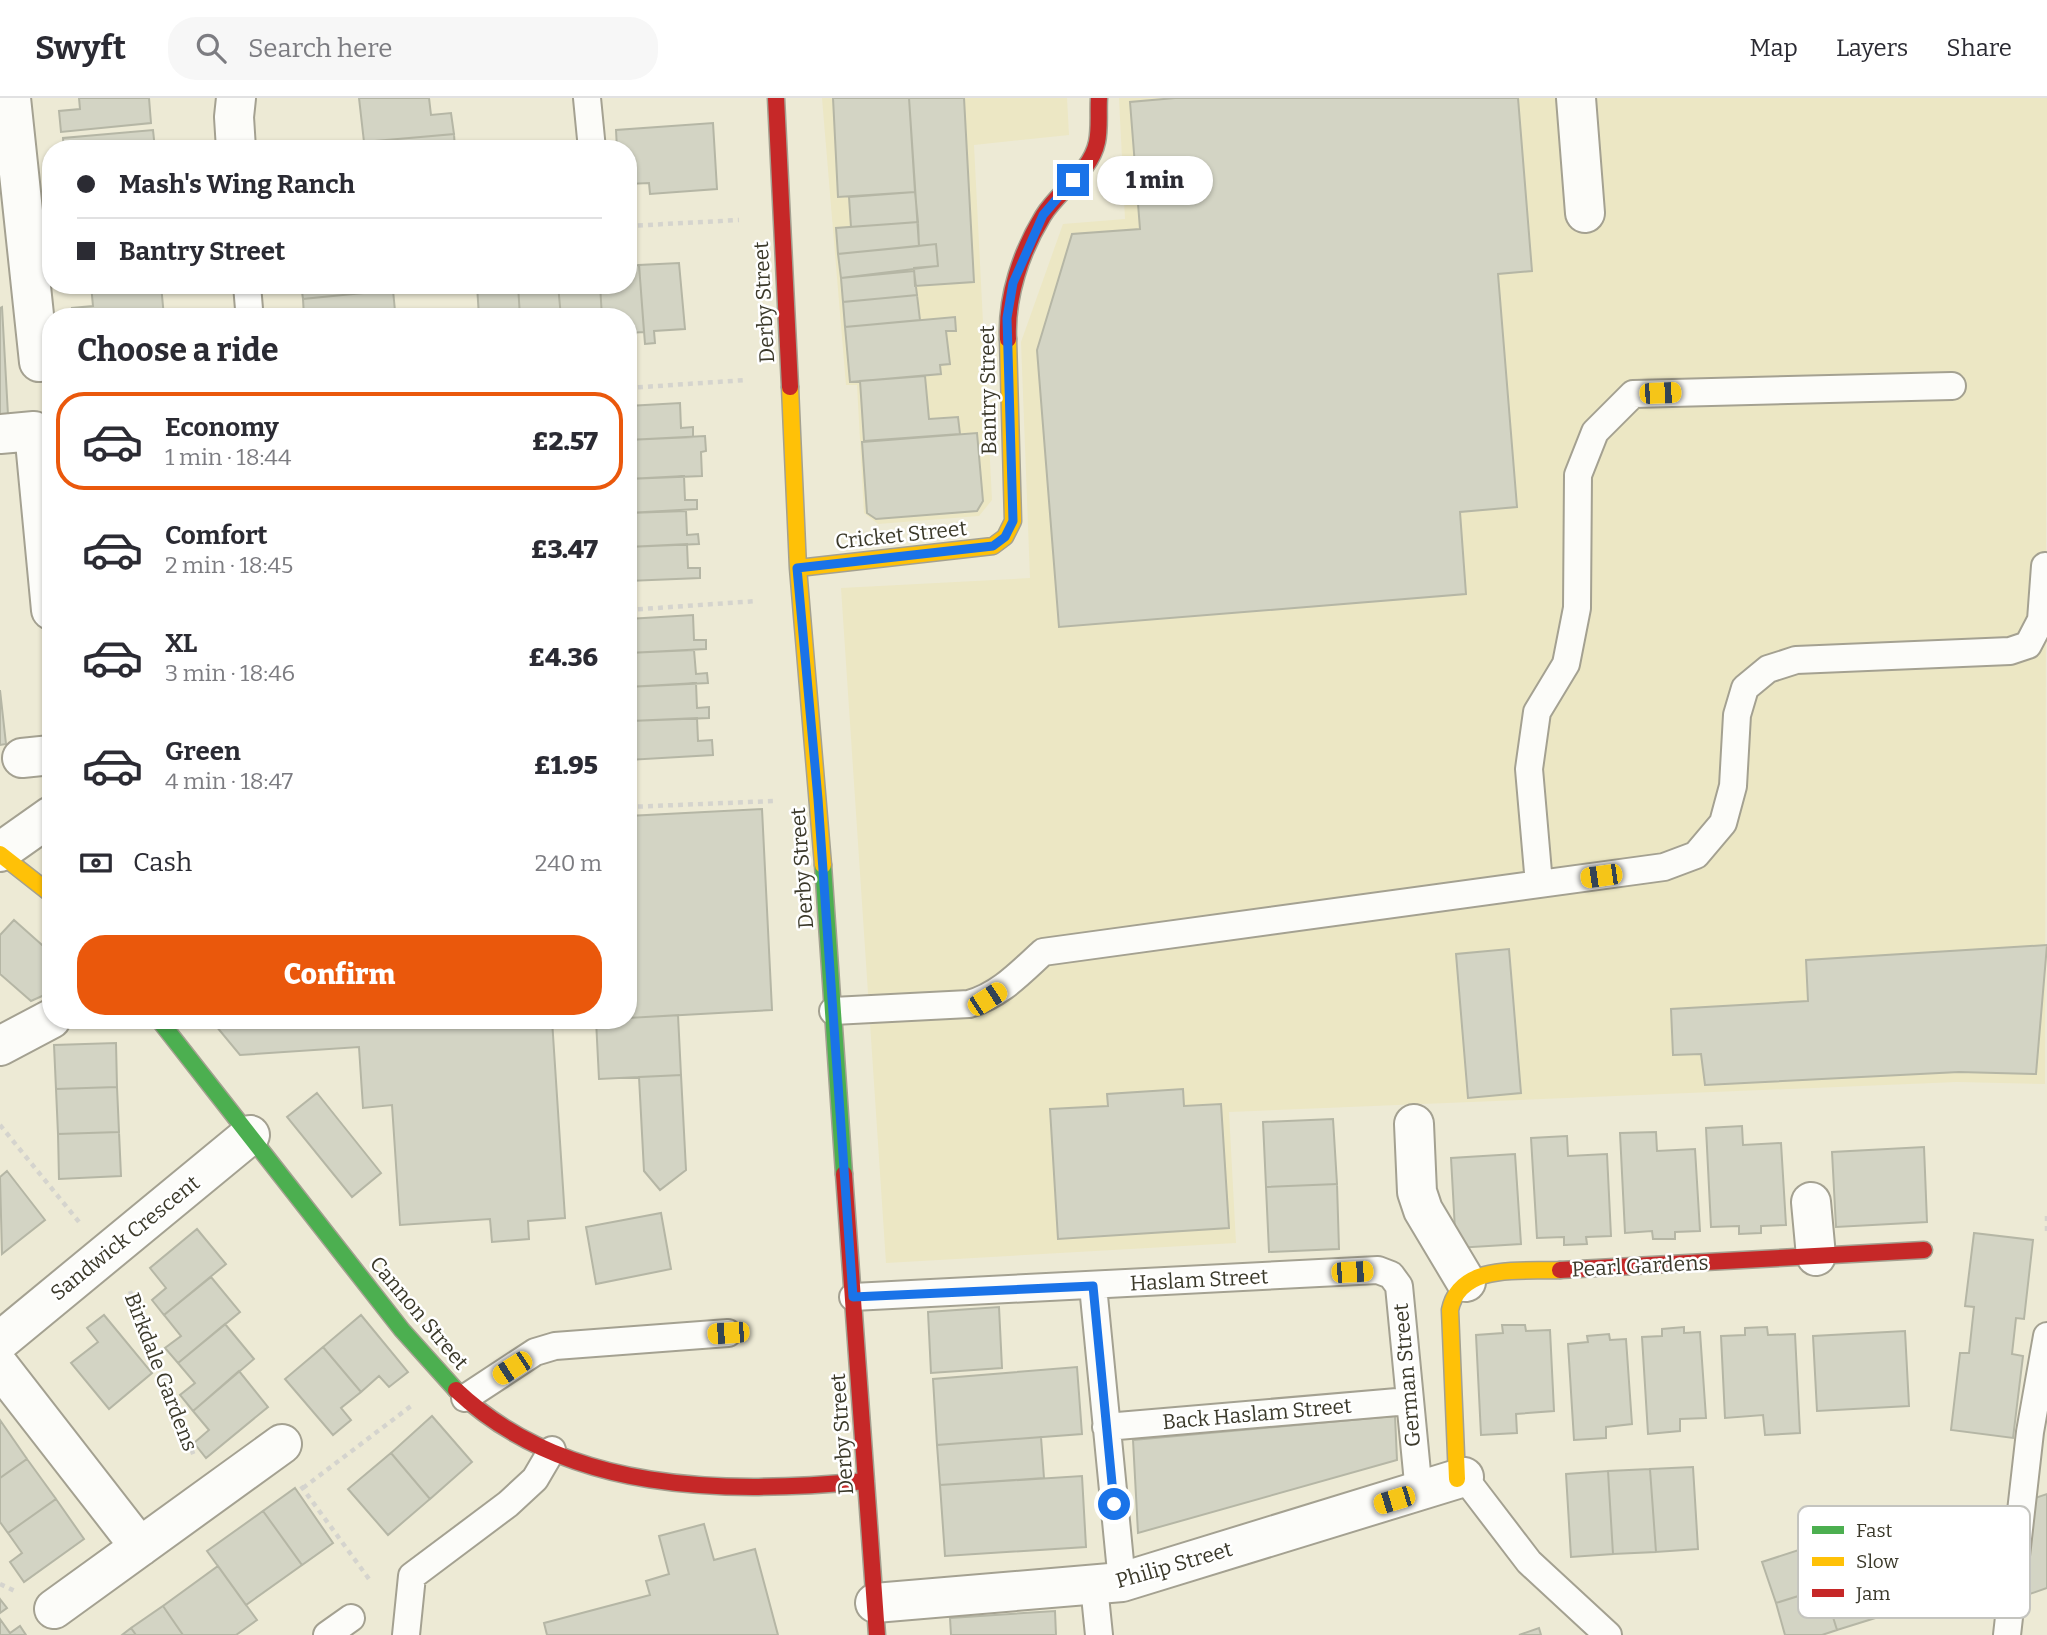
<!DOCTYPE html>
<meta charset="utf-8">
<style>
:root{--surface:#fff;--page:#f7f7f7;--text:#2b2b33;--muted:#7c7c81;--line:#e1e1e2;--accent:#ea580c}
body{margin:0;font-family:Bitter,serif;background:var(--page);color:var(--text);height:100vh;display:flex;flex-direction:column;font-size:26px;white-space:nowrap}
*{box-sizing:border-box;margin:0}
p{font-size:23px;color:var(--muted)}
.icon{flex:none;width:38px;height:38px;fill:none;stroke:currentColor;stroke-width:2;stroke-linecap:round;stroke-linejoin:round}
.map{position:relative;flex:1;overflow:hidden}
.panel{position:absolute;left:42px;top:210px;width:595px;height:721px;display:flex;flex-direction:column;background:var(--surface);border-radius:28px;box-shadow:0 2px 5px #0004}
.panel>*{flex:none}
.banner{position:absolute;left:42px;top:42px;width:595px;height:154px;border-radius:28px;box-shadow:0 2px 5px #0004;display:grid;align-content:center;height:154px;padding:0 35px;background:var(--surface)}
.end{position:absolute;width:32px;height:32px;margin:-16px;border:9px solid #1a73e8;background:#fff;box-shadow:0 0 0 4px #fff}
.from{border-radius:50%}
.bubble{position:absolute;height:49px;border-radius:24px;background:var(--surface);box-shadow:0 2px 5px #0004;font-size:23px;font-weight:800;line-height:49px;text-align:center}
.car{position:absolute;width:21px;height:42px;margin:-21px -10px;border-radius:9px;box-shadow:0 0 5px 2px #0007;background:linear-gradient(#f5c518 24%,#345 0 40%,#f5c518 0 76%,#345 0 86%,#f5c518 0)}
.banner b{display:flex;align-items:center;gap:24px;height:66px;font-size:26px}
.banner b+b{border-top:2px solid var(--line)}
.banner i{width:18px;height:18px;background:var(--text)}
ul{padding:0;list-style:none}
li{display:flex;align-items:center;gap:21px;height:98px;margin:0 14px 10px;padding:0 21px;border:4px solid transparent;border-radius:28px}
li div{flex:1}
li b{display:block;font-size:26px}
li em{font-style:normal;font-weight:800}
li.on{border-color:var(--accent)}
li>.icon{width:63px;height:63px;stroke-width:1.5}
h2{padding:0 35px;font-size:32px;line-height:84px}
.pay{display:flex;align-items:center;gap:18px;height:77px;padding:0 35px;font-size:26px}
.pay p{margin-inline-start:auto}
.action{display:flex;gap:14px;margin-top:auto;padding:14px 35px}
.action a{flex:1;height:80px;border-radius:28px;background:var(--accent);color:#fff;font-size:28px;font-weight:800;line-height:80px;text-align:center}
header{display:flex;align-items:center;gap:42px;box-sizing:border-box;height:98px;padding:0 35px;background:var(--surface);border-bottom:2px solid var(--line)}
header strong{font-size:33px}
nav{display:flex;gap:38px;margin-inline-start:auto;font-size:24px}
.search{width:490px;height:63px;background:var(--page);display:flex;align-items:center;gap:18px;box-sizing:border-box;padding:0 24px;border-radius:28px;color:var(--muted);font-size:26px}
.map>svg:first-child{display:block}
.built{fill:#ece7c4}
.building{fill:#d3d4c4;stroke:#b5b6a5;stroke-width:2}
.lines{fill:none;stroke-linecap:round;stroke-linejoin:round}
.lane-casing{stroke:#a4a191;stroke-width:30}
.street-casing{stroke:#a4a191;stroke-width:42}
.fast-casing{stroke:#a4a191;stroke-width:19}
.slow-casing{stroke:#a4a191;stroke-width:19}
.jam-casing{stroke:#a4a191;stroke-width:19}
.path{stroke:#d5d4ce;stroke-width:4.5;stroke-dasharray:5 5;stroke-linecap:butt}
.lane{stroke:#fcfcf9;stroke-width:26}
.street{stroke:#fcfcf9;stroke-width:38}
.fast{stroke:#4caf50;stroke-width:16}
.slow{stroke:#ffc107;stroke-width:16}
.jam{stroke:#c62828;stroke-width:16}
.route{stroke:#1a73e8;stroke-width:9}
.labels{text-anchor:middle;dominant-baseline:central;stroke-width:5;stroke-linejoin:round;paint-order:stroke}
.street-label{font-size:21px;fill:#3b392a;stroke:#fff}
.key{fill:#fff;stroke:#c4c4bf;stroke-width:2}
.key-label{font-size:19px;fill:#3b392a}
</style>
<header>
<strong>Swyft</strong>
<div class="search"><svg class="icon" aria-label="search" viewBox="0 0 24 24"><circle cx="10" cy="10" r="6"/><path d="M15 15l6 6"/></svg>Search here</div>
<nav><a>Map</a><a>Layers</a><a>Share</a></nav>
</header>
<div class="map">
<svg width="2047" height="1537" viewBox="0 0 2047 1537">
<rect width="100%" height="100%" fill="#edead5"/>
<path class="built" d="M822,0H1067L1069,37L974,47L992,402L979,418L878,426L864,415L857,287H846Z
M1119,0H2047L2045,986L1957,984L1229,1014L1236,1145L886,1165L841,490L1030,480L1021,244L1063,126L1125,121Z"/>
<path class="building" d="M79,0H149L151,25L61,34L59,13L80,11Z
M359,0H429L431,17L451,15L454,36L364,44Z
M833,0H909L915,94L838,99Z
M909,0H964L974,184L915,188L914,170L938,168L936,146L919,148Z
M1175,0H1518L1532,173L1498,176L1517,409L1460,414L1466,496L1059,529L1037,252L1072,136L1140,131L1130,4Z
M713,25L717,91L650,96L649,85L628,86V51H617L616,32Z
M153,32L155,51H64L63,40Z
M454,36L455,51H364V44Z
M915,94L918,124L851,129L849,99Z
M918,124L919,148L838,156L836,130Z
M936,146L938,168L841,180L838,156Z
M679,165L685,231L654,233L655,245L645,246L639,167Z
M639,167L644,234L628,235V219H602L600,187H628V168Z
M914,173L917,197L843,204L841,180Z
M91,187H161L164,219H73L72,210L93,208Z
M301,187H392L393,192L303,201Z
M477,187H518L520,219H479Z
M518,187H558L561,219H520Z
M558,187H600L602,219H561Z
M393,192L395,213L374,215V219H304L303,201Z
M917,197L920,222L845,229L843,204Z
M2,209L8,317H0V210Z
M955,219L956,233H946L950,266L940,267L941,276L850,284L845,229Z
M925,278L929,321L958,319L960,336L864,343L860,283Z
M680,305L681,330L693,329V339L628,342V308Z
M977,335L983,403L977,413L876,421L867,415L862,344Z
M705,338L706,353L701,354L702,378L628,381V342Z
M684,378L685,402H697V411L628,415V381Z
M686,413L687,437L698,436L699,446L628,449V415Z
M687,446L688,470H700V480L628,483V449Z
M693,517L694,542H706V551L628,555V521Z
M694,552L696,576L707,575L708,585L628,589V555Z
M696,585L697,610L709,609V620L631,623L628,589Z
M0,592L6,646L0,647Z
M697,620L698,643L712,642L713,657L628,662L631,623Z
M762,711L772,912L628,920V718Z
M14,822L51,855V894L31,903L0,876V837Z
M2047,847L2036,976L1959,974L1705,987L1701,956L1673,957L1671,911L1808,903L1806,862Z
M1509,851L1521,995L1468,1000L1456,856Z
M678,917L681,977L599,981L596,922Z
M211,922H552L565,1120L528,1123L529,1141L492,1144L490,1121L400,1127L392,1007L363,1010L359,949L240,957Z
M116,945L117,989L56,991L54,947Z
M681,977L686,1072L660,1092L644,1073L639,979Z
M117,989L119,1034L58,1036L56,991Z
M1183,991L1184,1008L1221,1006L1229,1130L1058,1141L1050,1011L1108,1008L1107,996Z
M317,995L381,1075L352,1099L287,1019Z
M1333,1021L1337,1086L1266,1089L1263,1024Z
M1742,1028L1743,1047L1781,1045L1786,1127L1761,1128V1135L1739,1136V1128L1711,1129L1706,1030Z
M119,1034L121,1078L59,1081L58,1036Z
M1656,1034L1657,1053L1695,1051L1700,1133L1675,1134V1141H1653L1652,1133L1625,1135L1620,1035Z
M1567,1038L1568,1058L1607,1056L1611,1138L1586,1139L1587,1146L1564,1147V1139L1537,1140L1531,1040Z
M1924,1049L1927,1124L1836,1129L1832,1054Z
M1515,1056L1521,1146L1456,1150L1451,1060Z
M7,1073L45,1122L2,1156L0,1079Z
M1337,1086L1339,1151L1269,1154L1266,1089Z
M661,1115L671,1171L596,1186L586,1129Z
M197,1131L226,1166L164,1217L152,1202L166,1190L150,1170Z
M1974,1135L2033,1142L2024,1221L2016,1220L2012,1256L2023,1258L2013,1340L1951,1332L1960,1255H1969L1974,1209L1965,1208Z
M211,1179L240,1214L178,1265L165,1250L181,1238L164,1217Z
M999,1209L1002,1270L931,1275L928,1214Z
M104,1217L152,1275L109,1311L71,1265L98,1244L87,1230Z
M361,1217L408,1274L389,1289L379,1278L361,1294L323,1249Z
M225,1226L254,1261L193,1313L180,1297L195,1285L178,1265Z
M1502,1227H1525L1526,1233L1550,1232L1554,1313L1516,1316L1517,1335L1481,1337L1476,1237L1503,1235Z
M1684,1229V1235L1700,1234L1706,1320L1680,1321V1333L1648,1336L1642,1239L1662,1238V1231Z
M1767,1229L1768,1237L1795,1236L1800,1335L1765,1337L1763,1317L1725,1320L1721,1238L1745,1237V1230Z
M1905,1233L1909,1308L1817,1313L1813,1238Z
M1609,1236L1610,1242L1626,1241L1632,1326L1606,1329V1340L1574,1342L1568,1246L1588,1244L1587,1238Z
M323,1249L361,1294L341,1310L351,1322L333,1337L285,1281Z
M1077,1269L1082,1336L937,1347L933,1281Z
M239,1273L268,1309L206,1360L194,1345L209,1332L193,1313Z
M432,1318L472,1364L430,1401L391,1355Z
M1395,1318L1397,1362L1138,1435L1133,1342Z
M0,1322L27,1361L0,1380Z
M1041,1339L1044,1380L940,1387L937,1347Z
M391,1355L430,1401L388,1437L348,1391Z
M27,1361L56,1401L8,1435L0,1424V1380Z
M1693,1369L1698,1451L1656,1454L1650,1371Z
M1650,1371L1656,1454L1613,1456L1608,1373Z
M1608,1373L1613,1456L1571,1459L1566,1376Z
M1082,1378L1086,1449L945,1458L940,1387Z
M295,1390L333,1445L302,1467L263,1413Z
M2047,1396V1490L2024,1498L2032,1401Z
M56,1401L84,1441L24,1484L10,1464L22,1455L8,1435Z
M263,1413L302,1467L246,1507L207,1453Z
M704,1426L714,1462L755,1451L778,1537H547L544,1525L650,1497L646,1483L669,1476L659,1438Z
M1859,1433L1885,1517L1837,1532L1811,1448Z
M1811,1448L1824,1490L1776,1505L1762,1464Z
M218,1468L257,1522L236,1537H183L163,1508Z
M1824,1490L1837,1532L1822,1537H1785L1776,1505Z
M0,1501L7,1510L0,1515Z
M163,1508L183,1537H136L131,1530Z
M1055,1513L1056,1537H951L950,1520Z
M0,1521L10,1535L20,1528L26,1537H0Z
M131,1530L136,1537H122Z
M1539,1530L1541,1537H1519Z"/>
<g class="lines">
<g class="lane-casing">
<path id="lane" d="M587,0L592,51
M247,187L249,211
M1539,786L1529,671L1537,614L1566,566L1577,510L1578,377L1595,334L1633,296L1952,288
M833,913L969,906C1000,897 1020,875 1043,854L1664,769L1696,757L1723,725L1733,688L1737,617L1745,590L1768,571L1796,562L2010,553L2028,547L2041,522L2045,468
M1093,1188L1122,1484
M853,1199L1378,1172L1391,1177L1399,1188L1419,1395
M465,1300L535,1254L555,1248L728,1235
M1106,1329L1409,1303
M1464,1379L1529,1464L1608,1537
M1094,1488L1099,1537
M327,1537L351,1520
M406,1537L412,1478L508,1406L535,1381L552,1352
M2007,1537L2030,1334L2047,1238"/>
</g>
<g class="street-casing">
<path id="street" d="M11,0L39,264
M1576,0L1585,115
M236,51L234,19L236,0
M0,336L34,333L51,512
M22,660L51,657
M0,754L51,718
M0,948L51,921
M1414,1026L1417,1094L1423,1112L1466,1184
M1811,1104L1816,1158
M0,1243L250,1037
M0,1269L140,1449
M875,1505L1122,1484L1464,1379
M54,1511L282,1346"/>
</g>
<g class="fast-casing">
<path id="fast" d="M823,767L844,1076
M159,922L402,1232L456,1292"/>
</g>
<g class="slow-casing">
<path id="slow" d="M790,289L798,470L823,767
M798,470L993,448L1005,439L1013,423L1008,241
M0,756L51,796
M1457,1381L1450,1212C1460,1164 1523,1174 1560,1172"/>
</g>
<g class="jam-casing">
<path id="jam" d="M776,0L790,289
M1008,241C1006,199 1021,154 1043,118C1058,93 1091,74 1097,44C1100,30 1098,14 1099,0
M844,1076L877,1537
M1560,1172L1924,1152
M456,1292C566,1396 726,1396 866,1383"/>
</g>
<path class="path" d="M628,128L739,122
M628,290L746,282
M628,512L757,503
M628,709L774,703
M0,1027L79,1124
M2047,1118V1133
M130,1193L194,1358
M301,1388L369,1481
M303,1390L411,1308
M0,1486L17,1494"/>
<use href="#lane" class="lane"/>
<use href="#street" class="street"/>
<use href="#fast" class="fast"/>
<use href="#slow" class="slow"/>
<use href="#jam" class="jam"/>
</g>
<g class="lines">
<path class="route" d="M1073,82L1043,117L1013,185L1007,220L1013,423L1005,439L993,448L797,470L818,701L853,1199L1093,1188L1114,1406"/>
</g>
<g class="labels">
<g class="street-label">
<text transform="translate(764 204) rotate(-93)">Derby Street</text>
<text transform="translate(988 292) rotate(-91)">Bantry Street</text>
<text transform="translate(901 437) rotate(-6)">Cricket Street</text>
<text transform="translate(802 770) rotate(-94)">Derby Street</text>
<text transform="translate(125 1140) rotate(-39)">Sandwick Crescent</text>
<text transform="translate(1640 1168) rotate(-3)">Pearl Gardens</text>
<text transform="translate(1199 1182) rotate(-3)">Haslam Street</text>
<text transform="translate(419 1215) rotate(50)">Cannon Street</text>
<text transform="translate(161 1274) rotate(69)">Birkdale Gardens</text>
<text transform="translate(1407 1277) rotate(-95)">German Street</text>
<text transform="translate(1257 1316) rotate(-5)">Back Haslam Street</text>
<text transform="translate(842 1336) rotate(-94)">Derby Street</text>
<text transform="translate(1174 1467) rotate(-16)">Philip Street</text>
</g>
</g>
<rect x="1798" y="1408" width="232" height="112" rx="10" class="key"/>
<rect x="1812" y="1428" width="32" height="8" fill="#4caf50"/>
<rect x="1812" y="1459" width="32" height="9" fill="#ffc107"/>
<rect x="1812" y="1491" width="32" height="8" fill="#c62828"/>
<g class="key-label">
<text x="1856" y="1439">Fast</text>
<text x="1856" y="1470">Slow</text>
<text x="1856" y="1502">Jam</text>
</g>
</svg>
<i class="end from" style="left:1114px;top:1406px"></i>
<i class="end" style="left:1073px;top:82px"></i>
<div class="bubble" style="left:1097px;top:58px;width:116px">1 min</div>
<i class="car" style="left:1660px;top:295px;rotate:88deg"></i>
<i class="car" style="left:1601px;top:778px;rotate:262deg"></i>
<i class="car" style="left:987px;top:901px;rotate:57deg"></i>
<i class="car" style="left:1352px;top:1174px;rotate:87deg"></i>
<i class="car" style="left:728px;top:1235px;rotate:266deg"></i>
<i class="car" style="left:512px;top:1270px;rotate:237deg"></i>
<i class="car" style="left:1394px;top:1402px;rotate:253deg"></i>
<div class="banner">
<b><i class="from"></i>Mash's Wing Ranch</b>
<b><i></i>Bantry Street</b>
</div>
<section class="panel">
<h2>Choose a ride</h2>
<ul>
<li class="on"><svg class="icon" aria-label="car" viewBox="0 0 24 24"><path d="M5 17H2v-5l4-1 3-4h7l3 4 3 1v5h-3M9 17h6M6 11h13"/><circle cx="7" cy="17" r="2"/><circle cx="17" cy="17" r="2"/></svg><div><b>Economy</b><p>1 min · 18:44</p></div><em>£2.57</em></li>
<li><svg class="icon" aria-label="car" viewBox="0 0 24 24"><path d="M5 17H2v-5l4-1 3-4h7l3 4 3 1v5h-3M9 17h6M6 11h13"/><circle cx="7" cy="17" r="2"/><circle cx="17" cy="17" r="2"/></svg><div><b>Comfort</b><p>2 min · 18:45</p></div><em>£3.47</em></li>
<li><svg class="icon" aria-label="car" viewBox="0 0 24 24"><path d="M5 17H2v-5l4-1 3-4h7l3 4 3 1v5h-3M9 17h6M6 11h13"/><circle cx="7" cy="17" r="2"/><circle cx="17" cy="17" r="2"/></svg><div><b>XL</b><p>3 min · 18:46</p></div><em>£4.36</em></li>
<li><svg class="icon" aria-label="car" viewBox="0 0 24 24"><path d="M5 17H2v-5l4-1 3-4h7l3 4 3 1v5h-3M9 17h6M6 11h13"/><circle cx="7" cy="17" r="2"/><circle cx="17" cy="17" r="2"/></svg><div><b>Green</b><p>4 min · 18:47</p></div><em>£1.95</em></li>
</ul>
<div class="pay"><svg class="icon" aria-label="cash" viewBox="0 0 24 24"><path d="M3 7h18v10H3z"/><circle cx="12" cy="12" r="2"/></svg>Cash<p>240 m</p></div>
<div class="action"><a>Confirm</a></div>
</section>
</div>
